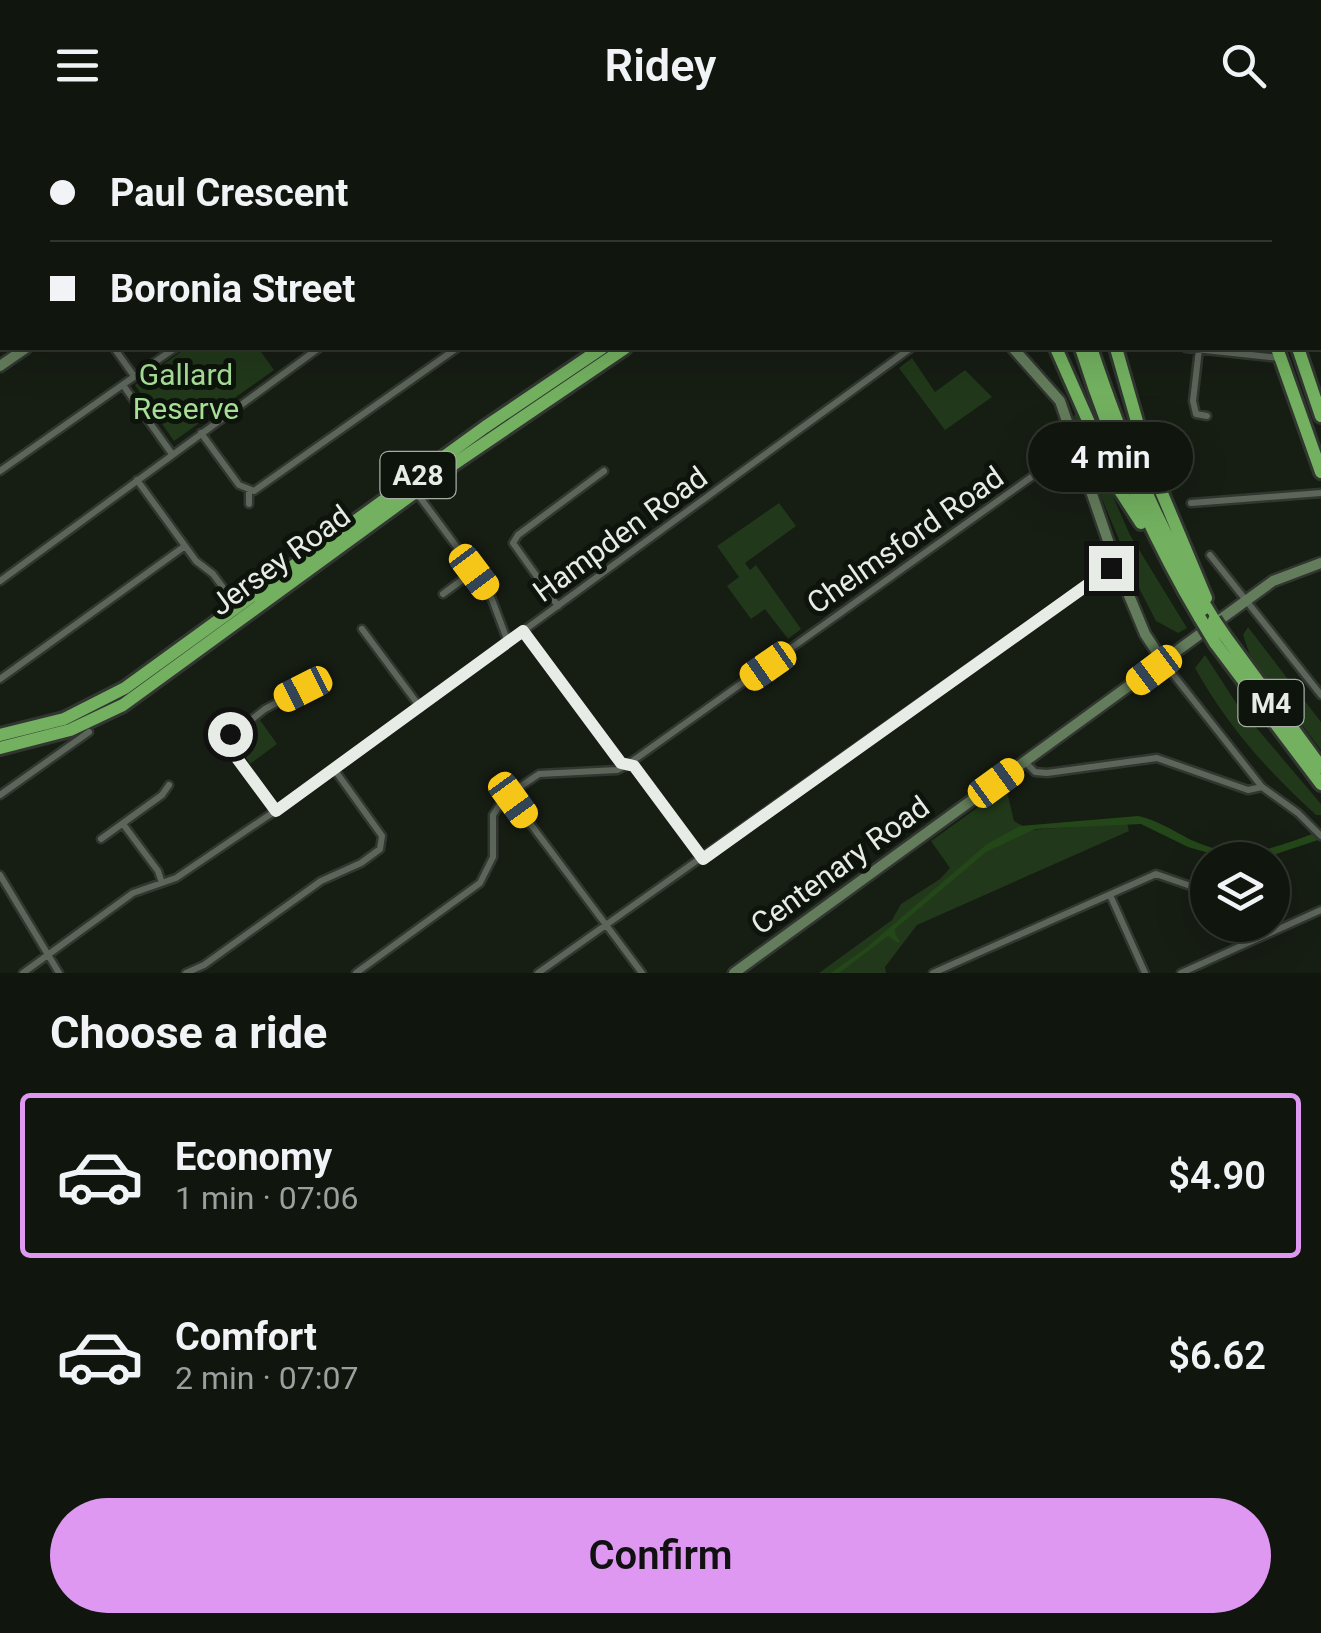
<!DOCTYPE html>
<meta charset="utf-8">
<style>
:root{--surface:#10160e;--page:#191f17;--text:#f1f3f6;--muted:#9c9f9e;--line:#30352e;--accent:#de98f2}
body{margin:0;font-family:Roboto,sans-serif;background:var(--page);color:var(--text);height:100vh;display:flex;flex-direction:column;font-size:38px;white-space:nowrap}
*{box-sizing:border-box;margin:0}
p{font-size:32px;color:var(--muted)}
.icon{flex:none;width:55px;height:55px;fill:none;stroke:currentColor;stroke-width:2;stroke-linecap:round;stroke-linejoin:round}
.map{position:relative;height:843px;overflow:hidden}
.details{display:flex;flex-direction:column;background:var(--surface);flex:1}
.details>*{flex:none}
.hud{position:absolute;left:0px;top:0px;width:1322px;height:220px;box-shadow:0 10px 40px #0002,0 0 0 2px var(--line);display:grid;align-content:center;height:220px;padding:0 50px;background:var(--surface)}
.buttons{position:absolute;left:1190px;top:712px;display:grid;gap:20px}
.buttons a{display:grid;place-items:center;width:100px;height:100px;border-radius:50%;background:var(--surface);box-shadow:0 10px 40px #0002,0 0 0 2px var(--line);font-size:50px}
.end{position:absolute;width:45px;height:45px;margin:-22px;border:12px solid #e7ede6;background:#111;box-shadow:0 0 0 5px #111}
.from{border-radius:50%}
.bubble{position:absolute;height:70px;border-radius:35px;background:var(--surface);box-shadow:0 10px 40px #0002,0 0 0 2px var(--line);font-size:32px;font-weight:600;line-height:70px;text-align:center}
.car{position:absolute;width:30px;height:60px;margin:-30px -15px;border-radius:12px;box-shadow:0 0 8px 2px #0007;background:linear-gradient(#f5c518 24%,#345 0 40%,#f5c518 0 76%,#345 0 86%,#f5c518 0)}
.hud b{display:flex;align-items:center;gap:35px;height:95px;font-size:38px}
.hud b+b{border-top:2px solid var(--line)}
.hud i{width:25px;height:25px;background:var(--text)}
ul{padding:0;list-style:none}
li{display:flex;align-items:center;gap:30px;height:165px;margin:0 20px 15px;padding:0 30px;border:5px solid transparent;border-radius:10px}
li div{flex:1}
li b{display:block;font-size:38px}
li em{font-style:normal;font-weight:600}
li.on{border-color:var(--accent)}
li>.icon{width:90px;height:90px;stroke-width:1.5}
h2{padding:0 50px;font-size:45px;line-height:120px}
.primary-button{display:flex;gap:20px;margin-top:auto;padding:20px 50px}
.primary-button a{flex:1;height:115px;border-radius:60px;background:var(--accent);color:#111;font-size:40px;font-weight:600;line-height:115px;text-align:center}
header{display:flex;justify-content:space-between;align-items:center;height:130px;padding:0 50px;background:var(--surface);font-size:45px;font-weight:600}
.map>svg:first-child{display:block}
.green{fill:#21381a}
.water{fill:#244719}
.lines{fill:none;stroke-linecap:round;stroke-linejoin:round}
.street-casing{stroke:#313630;stroke-width:11}
.secondary-casing{stroke:#313630;stroke-width:15}
.highway-casing{stroke:#313630;stroke-width:18}
.street{stroke:#5c6559;stroke-width:6}
.secondary{stroke:#637c5b;stroke-width:10}
.highway{stroke:#73b160;stroke-width:12}
.highway-bridge-casing{stroke:#313630;stroke-width:18;stroke-linecap:butt}
.highway-bridge{stroke:#73b160;stroke-width:12}
.route{stroke:#e7ede6;stroke-width:12}
.labels{text-anchor:middle;dominant-baseline:central;stroke-width:10;stroke-linejoin:round;paint-order:stroke}
.shield{fill:#0d140b;stroke:#a6aca4;stroke-width:2.5}
.shield-label{font-size:28px;font-weight:bold;fill:#e7ede6}
.park-label{font-size:30px;fill:#a7df97;stroke:#0d140b}
.street-label{font-size:30px;fill:#e7ede6;stroke:#0d140b}
</style>
<header><svg class="icon" aria-label="menu" viewBox="0 0 24 24"><path d="M4 6h16M4 12h16M4 18h16"/></svg>Ridey<svg class="icon" aria-label="search" viewBox="0 0 24 24"><circle cx="10" cy="10" r="6"/><path d="M15 15l6 6"/></svg></header>
<div class="map">
<svg width="1321" height="843" viewBox="0 0 1321 843">
<rect width="100%" height="100%" fill="#161d13"/>
<path class="green" d="M186,218H258L274,240L174,311L135,255Z
M912,228L935,262L965,240L992,267L945,300L899,238Z
M1076,283L1130,405L1187,498L1178,503L1156,491L1140,460L1100,364L1073,287Z
M779,373L796,396L745,433L750,440L756,435L801,499L788,509L765,479L751,489L727,456L739,447L717,416Z
M1248,497L1321,592V620L1251,528L1243,505Z
M1205,525L1238,576L1321,674V685H1316C1267,640 1228,597 1195,538Z
M260,590L277,614L250,634L235,608Z
M1006,657L1014,691L1030,700L1127,693L1129,701L917,795L885,837L886,843H819L892,790L901,774L940,749L950,738L931,711Z"/>
<path class="water" d="M1138,686C1157,690 1172,700 1189,709C1243,734 1269,719 1321,701V709L1258,730H1233L1188,717L1141,694L1035,699L986,722L895,799V804L900,811L898,813L888,806L839,843H831L866,818L987,714L1020,696Z"/>
<g class="lines">
<g class="street-casing">
<path id="street" d="M319,0L321,2
M357,0L359,2
M687,0L688,2
M77,2L81,0
M197,2L200,0
M641,2L645,0
M0,57L2,55
M1320,80L1321,83
M0,141L2,139
M1320,187H1321
M114,218L134,246
M1186,218L1280,228
M1199,219L1193,271L1196,284L1207,286
M123,255L172,324
M201,303L239,355L254,361L457,218
M0,341L175,218
M137,350L196,431L213,444L238,478
M416,362L488,459L508,512
M1191,373L1321,363
M249,374V362
M1210,425L1321,565
M0,451L319,218
M443,464L474,441
M558,476L513,413L518,405L604,341
M362,499L420,577
M523,501L621,633L634,636L703,729
M1164,533L1262,657L1298,683L1321,706
M0,549L185,416
M1025,632L1035,642L1047,643L1157,628L1248,660L1262,657
M508,664L642,843
M0,665L89,602
M276,681L228,616L227,609L265,579L303,559
M123,694L158,741L162,753
M101,709L162,665L169,655
M0,745L59,843
M1110,765L1145,843
M23,843L133,763L176,748L290,671L911,218
M186,843L204,835L321,751L361,733L380,719L382,706L334,639
M356,843L480,753L493,727V685L505,667L539,644L617,640L627,635L1075,316
M538,843L1115,435
M933,843L1156,744L1208,762
M1181,843L1321,780"/>
</g>
<g class="secondary-casing">
<path id="secondary" d="M795,0L798,2
M331,2L335,0
M1013,218L1060,271L1116,434L1145,504L1164,533
M0,236L26,218
M734,843L1273,451L1321,433"/>
</g>
<g class="highway-casing">
<path id="highway" d="M972,0L973,2
M1007,0L1008,2
M1019,0L1020,2
M1054,0L1055,2
M1214,0L1215,2
M1225,0L1229,2
M1193,2L1194,0
M1244,2L1251,0
M1292,2L1299,0
M1056,218L1117,356L1141,393
M1081,218C1111,313 1149,402 1200,488
M1091,218C1123,314 1160,404 1214,490
M1116,218L1148,330L1206,468
M1277,218L1321,342
M1298,218L1321,286
M1225,506L1321,637
M1215,513L1321,654
M0,605L64,589L125,558L485,297L602,218
M0,618L70,600L123,575L451,336L625,218"/>
</g>
<use href="#street" class="street"/>
<use href="#secondary" class="secondary"/>
<use href="#highway" class="highway"/>
<g class="highway-bridge-casing">
<path id="highway-bridge" d="M1200,488L1215,513
M1214,490L1225,506"/>
</g>
<use href="#highway-bridge" class="highway-bridge"/>
</g>
<g class="lines">
<path class="route" d="M230,604L228,616L276,681L523,501L621,633L634,636L703,729L1111,438"/>
</g>
<g class="labels">
<g class="shield">
<rect x="380.5" y="322" width="75" height="46" rx="8"/>
<rect x="1238.5" y="550" width="65" height="46" rx="8"/>
</g>
<g class="shield-label">
<text x="418" y="345">A28</text>
<text x="1271" y="573">M4</text>
</g>
<g class="park-label">
<text x="186" y="244">Gallard<tspan x="186" dy="34">Reserve</tspan></text>
</g>
<g class="street-label">
<text transform="translate(620 404) rotate(-36)">Hampden Road</text>
<text transform="translate(905 410) rotate(-35)">Chelmsford Road</text>
<text transform="translate(280 430) rotate(-36)">Jersey Road</text>
<text transform="translate(840 735) rotate(-36)">Centenary Road</text>
</g>
</g>
</svg>
<div class="buttons">
<a><svg class="icon" aria-label="layers" viewBox="0 0 24 24"><path d="M12 4l9 5-9 5-9-5zM3 14l9 5 9-5"/></svg></a>
</div>
<i class="end from" style="left:230px;top:604px"></i>
<i class="end" style="left:1111px;top:438px"></i>
<div class="bubble" style="left:1028px;top:292px;width:165px">4 min</div>
<i class="car" style="left:474px;top:442px;rotate:143deg"></i>
<i class="car" style="left:768px;top:536px;rotate:235deg"></i>
<i class="car" style="left:1154px;top:540px;rotate:233deg"></i>
<i class="car" style="left:303px;top:559px;rotate:243deg"></i>
<i class="car" style="left:996px;top:653px;rotate:54deg"></i>
<i class="car" style="left:513px;top:670px;rotate:144deg"></i>
<div class="hud">
<b><i class="from"></i>Paul Crescent</b>
<b><i></i>Boronia Street</b>
</div>
</div>
<section class="details">
<h2>Choose a ride</h2>
<ul>
<li class="on"><svg class="icon" aria-label="car" viewBox="0 0 24 24"><path d="M5 17H2v-5l4-1 3-4h7l3 4 3 1v5h-3M9 17h6M6 11h13"/><circle cx="7" cy="17" r="2"/><circle cx="17" cy="17" r="2"/></svg><div><b>Economy</b><p>1 min · 07:06</p></div><em>$4.90</em></li>
<li><svg class="icon" aria-label="car" viewBox="0 0 24 24"><path d="M5 17H2v-5l4-1 3-4h7l3 4 3 1v5h-3M9 17h6M6 11h13"/><circle cx="7" cy="17" r="2"/><circle cx="17" cy="17" r="2"/></svg><div><b>Comfort</b><p>2 min · 07:07</p></div><em>$6.62</em></li>
</ul>
<div class="primary-button"><a>Confirm</a></div>
</section>
